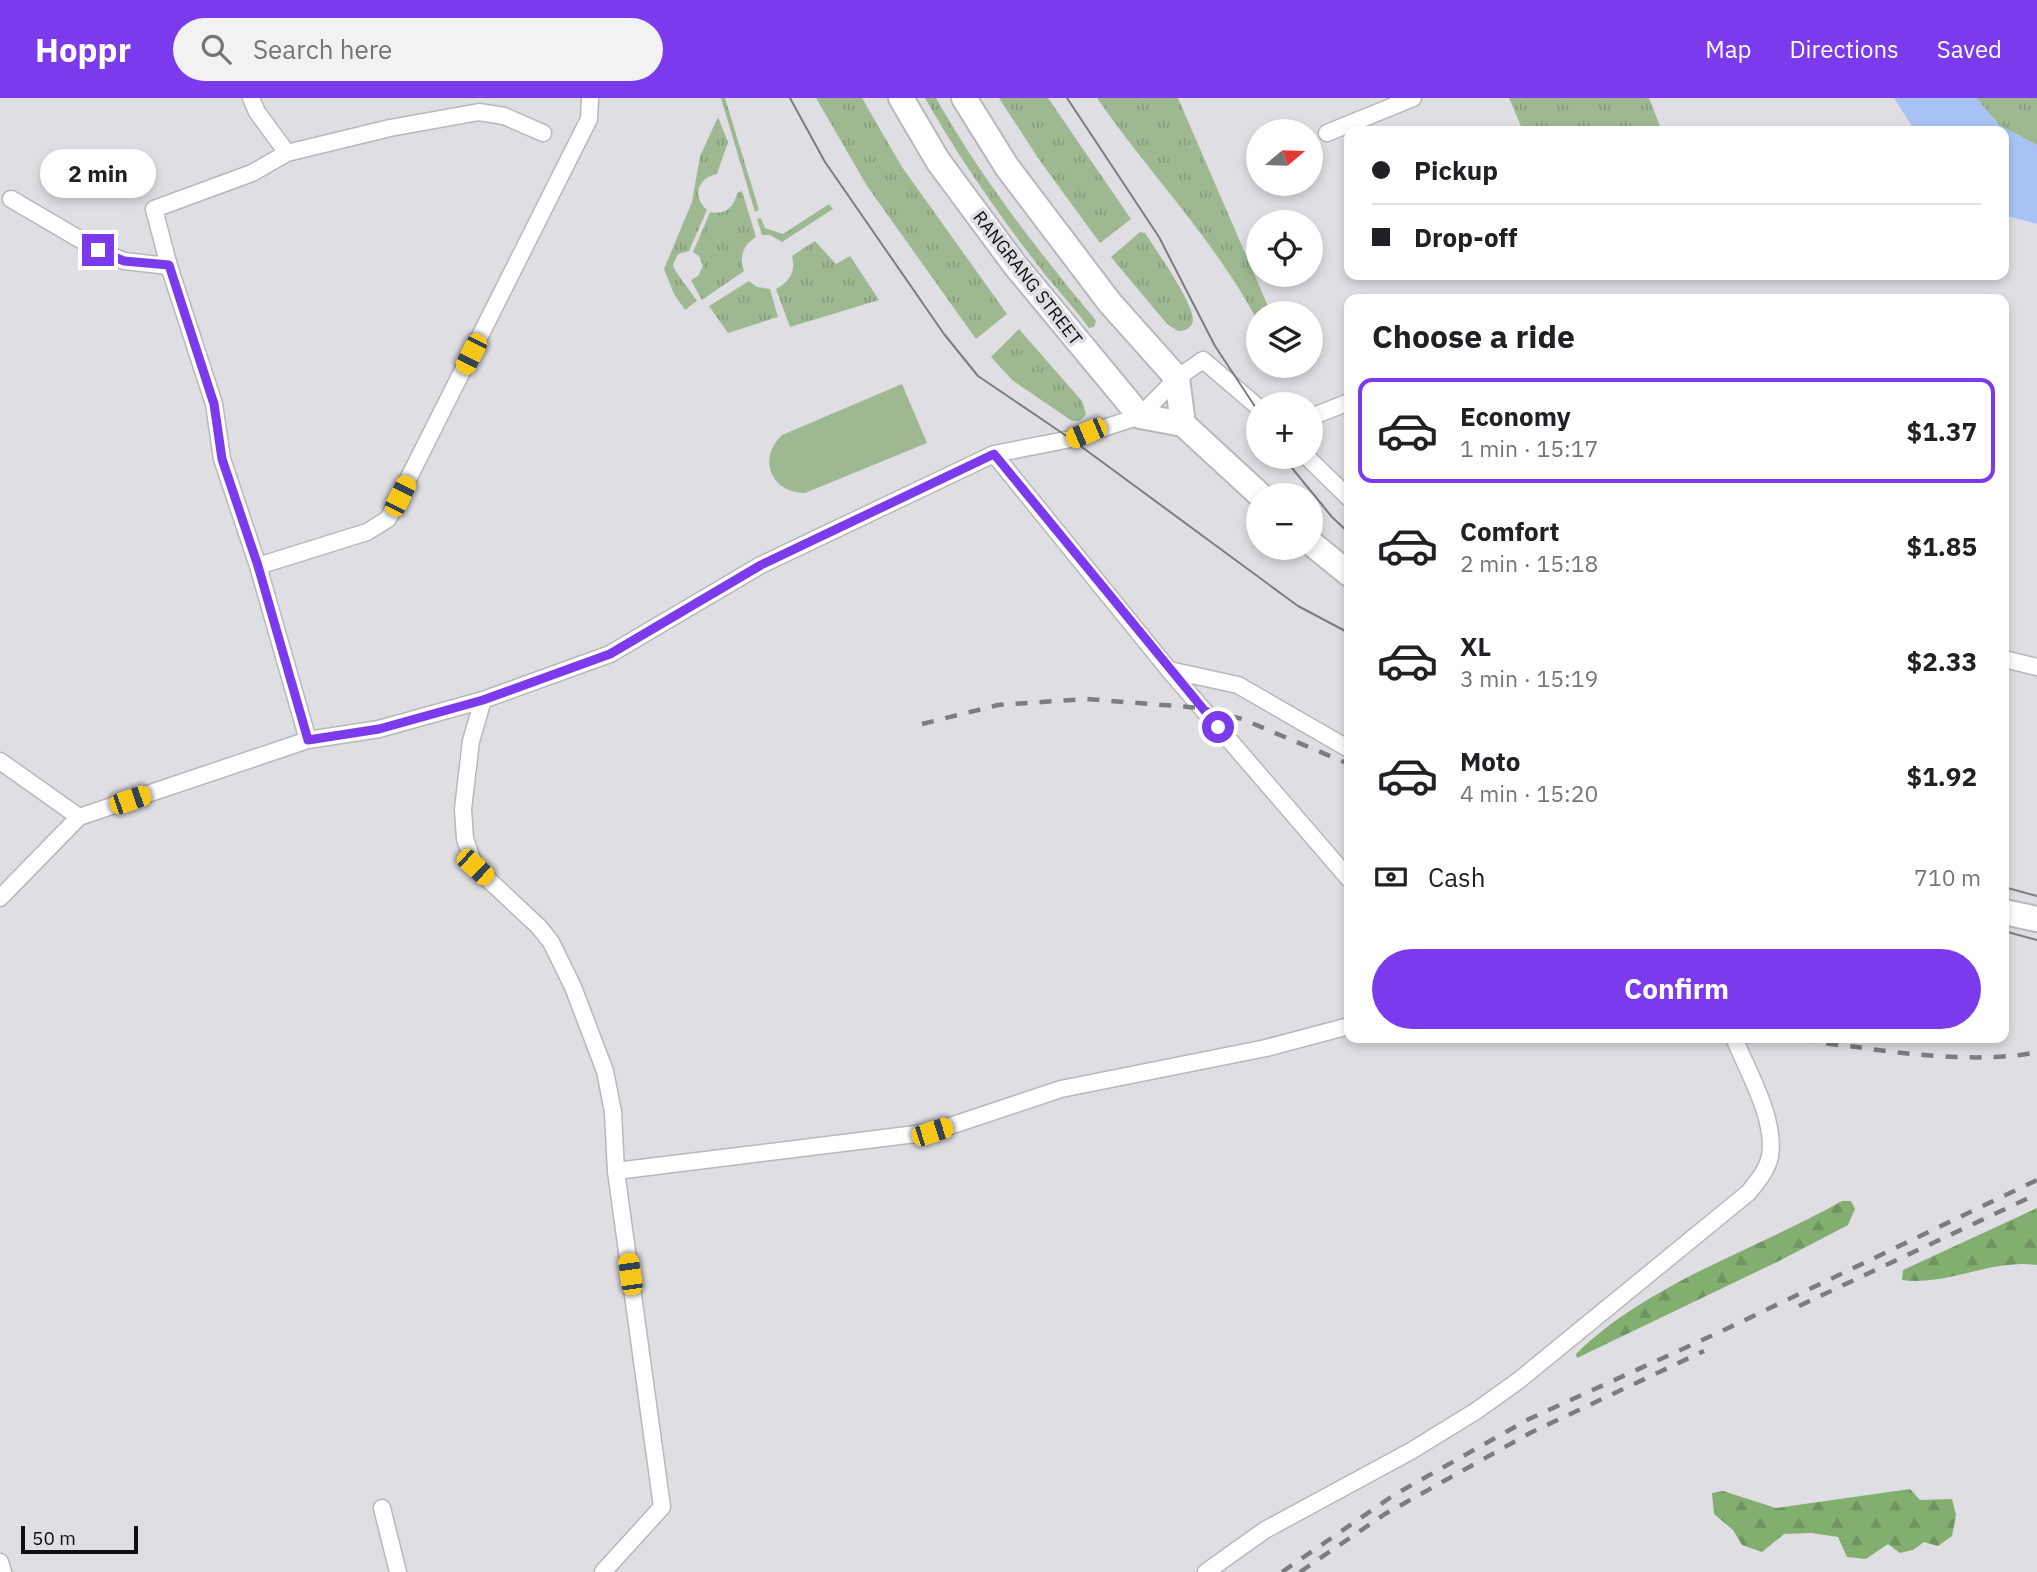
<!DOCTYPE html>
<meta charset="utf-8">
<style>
:root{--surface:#fff;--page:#f2f2f2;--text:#202124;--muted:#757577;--line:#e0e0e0;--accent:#7c3aed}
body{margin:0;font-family:"IBM Plex Sans",sans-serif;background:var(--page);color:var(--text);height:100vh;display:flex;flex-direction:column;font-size:26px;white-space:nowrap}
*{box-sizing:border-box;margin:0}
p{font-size:23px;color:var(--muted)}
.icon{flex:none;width:38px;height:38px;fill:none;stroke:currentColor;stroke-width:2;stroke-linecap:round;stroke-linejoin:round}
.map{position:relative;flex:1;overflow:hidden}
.sheet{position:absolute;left:1344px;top:196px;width:665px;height:749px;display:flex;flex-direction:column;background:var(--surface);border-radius:14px;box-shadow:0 4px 10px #0003}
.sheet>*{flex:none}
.hud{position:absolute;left:1344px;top:28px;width:665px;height:154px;border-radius:14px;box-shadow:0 4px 10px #0003;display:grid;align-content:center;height:154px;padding:0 28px;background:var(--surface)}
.needle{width:46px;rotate:71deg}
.fabs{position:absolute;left:1246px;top:21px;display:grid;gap:14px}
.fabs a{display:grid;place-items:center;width:77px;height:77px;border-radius:50%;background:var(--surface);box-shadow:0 4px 10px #0003;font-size:35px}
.scale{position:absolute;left:21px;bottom:18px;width:117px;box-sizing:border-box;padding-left:7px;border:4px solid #0f0f11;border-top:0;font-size:19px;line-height:24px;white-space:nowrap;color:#0f0f11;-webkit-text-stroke:5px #dfdfe3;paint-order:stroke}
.end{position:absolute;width:32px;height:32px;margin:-16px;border:9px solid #7c3aed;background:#fff;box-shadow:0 0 0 4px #fff}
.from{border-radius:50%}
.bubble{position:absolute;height:49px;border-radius:24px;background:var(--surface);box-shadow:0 4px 10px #0003;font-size:23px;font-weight:700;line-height:49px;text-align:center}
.car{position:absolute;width:21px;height:42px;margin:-21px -10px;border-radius:9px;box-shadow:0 0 5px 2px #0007;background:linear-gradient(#f5c518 24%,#345 0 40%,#f5c518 0 76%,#345 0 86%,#f5c518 0)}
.hud b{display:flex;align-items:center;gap:24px;height:66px;font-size:26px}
.hud b+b{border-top:2px solid var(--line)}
.hud i{width:18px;height:18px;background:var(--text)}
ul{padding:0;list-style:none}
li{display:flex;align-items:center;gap:21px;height:105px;margin:0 14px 10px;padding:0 14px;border:4px solid transparent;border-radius:14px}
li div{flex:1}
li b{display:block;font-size:26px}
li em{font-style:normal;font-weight:700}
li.current{border-color:var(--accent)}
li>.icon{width:63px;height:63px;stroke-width:1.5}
h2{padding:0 28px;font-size:32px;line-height:84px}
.pay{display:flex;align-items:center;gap:18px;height:77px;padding:0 28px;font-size:26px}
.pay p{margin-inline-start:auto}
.cta{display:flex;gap:14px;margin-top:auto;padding:14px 28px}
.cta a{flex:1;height:80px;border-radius:42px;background:var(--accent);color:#fff;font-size:28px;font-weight:700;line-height:80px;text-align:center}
header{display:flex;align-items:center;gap:42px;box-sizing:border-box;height:98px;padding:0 35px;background:var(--accent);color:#fff}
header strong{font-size:33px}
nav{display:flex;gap:38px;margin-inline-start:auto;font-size:24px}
.search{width:490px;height:63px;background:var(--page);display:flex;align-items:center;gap:18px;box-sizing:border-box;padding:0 24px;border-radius:38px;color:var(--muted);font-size:26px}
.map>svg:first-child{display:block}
.grass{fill:url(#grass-tufts)}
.forest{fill:url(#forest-firs)}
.garden{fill:#9eb992}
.water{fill:#a9c2f6}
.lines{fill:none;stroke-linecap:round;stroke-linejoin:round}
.street-casing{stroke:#b8b8bc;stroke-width:19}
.primary-casing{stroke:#b8b8bc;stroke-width:28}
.street{stroke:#fff;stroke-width:16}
.primary{stroke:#fff;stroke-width:24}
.tram{stroke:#7d7d80;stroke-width:2}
.rail{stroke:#7d7d80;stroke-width:4.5;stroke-dasharray:12 12;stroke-linecap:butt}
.route{stroke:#7c3aed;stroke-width:9}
.labels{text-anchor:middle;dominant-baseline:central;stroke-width:7;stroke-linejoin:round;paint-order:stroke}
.street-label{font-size:18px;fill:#0f0f11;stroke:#dfdfe3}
</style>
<header>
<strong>Hoppr</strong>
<div class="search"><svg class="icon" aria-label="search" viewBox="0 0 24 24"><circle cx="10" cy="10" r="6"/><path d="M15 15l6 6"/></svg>Search here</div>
<nav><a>Map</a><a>Directions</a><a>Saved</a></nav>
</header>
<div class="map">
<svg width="2037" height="1474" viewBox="0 0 2037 1474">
<defs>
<pattern id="grass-tufts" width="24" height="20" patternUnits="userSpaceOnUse" patternTransform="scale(1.75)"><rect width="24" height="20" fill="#9eb992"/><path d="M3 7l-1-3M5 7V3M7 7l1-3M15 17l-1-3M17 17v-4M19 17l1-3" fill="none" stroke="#879e7d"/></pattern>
<pattern id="forest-firs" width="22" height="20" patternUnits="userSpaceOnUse" patternTransform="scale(1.75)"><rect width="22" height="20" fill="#82ae6f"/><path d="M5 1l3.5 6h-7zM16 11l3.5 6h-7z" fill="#6f945f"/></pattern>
</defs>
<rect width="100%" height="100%" fill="#dfdfe3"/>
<path class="grass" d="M721,0H725L759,112L755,114Z
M816,0H862L902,69L1007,216L976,241L867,88Z
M925,0H936C980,78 1037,152 1094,220L1096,223L1094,229L1089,230C1076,212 1061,196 1047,179C1003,123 960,62 925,0Z
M999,0H1048L1131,121L1100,145L1040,63Z
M1097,0H1178L1271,215H1258V224C1217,145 1148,74 1097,0Z
M1509,0H1649L1662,33H1523Z
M1976,0H2037V47L1999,27Z
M718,19L728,44L717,76C697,80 692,99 707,112L689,153L678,156L673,167C675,175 691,193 697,203L685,212L674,196L664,171L692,104L700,58Z
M742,93L756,139C743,147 739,159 744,173L702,202L691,182L698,178L703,168L699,158L693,154L710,114C725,117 734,110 737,95Z
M829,106L833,111L782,144L770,137H762L757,121L761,120L765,130L783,136Z
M1140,134L1145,135C1156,152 1192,203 1193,221C1193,230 1185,233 1178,233L1167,226L1111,159Z
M815,143L836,166L850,158L879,202L790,229L776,191C790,183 796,174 792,158Z
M749,183L757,189L770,191L778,219L728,235L709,208Z
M1019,231L1082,303L1086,316C1082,323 1079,323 1072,323L1012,282L991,259Z"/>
<path class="forest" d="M1842,1103H1851L1855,1111L1848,1127L1779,1163L1577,1260L1576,1256C1648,1185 1755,1152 1842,1103Z
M2037,1110V1167C1990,1161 1949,1188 1902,1182L1903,1172Z
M1910,1391L1920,1402L1952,1401L1956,1417L1952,1438L1938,1448L1924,1444L1913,1452L1900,1455L1888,1446L1866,1461L1847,1459L1838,1439L1811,1435L1784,1436L1762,1454L1742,1447L1733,1432L1714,1416L1712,1395L1723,1393L1776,1410Z"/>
<path class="garden" d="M902,286L927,345L805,395C771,395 757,361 782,337Z"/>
<path class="water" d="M1894,0H1976L1999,27L2037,47V126L2004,117V33H1915Z"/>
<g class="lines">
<g class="street-casing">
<path id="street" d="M251,0L257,14L287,55
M1327,35L1413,0
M11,101L98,152L124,163L169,168
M1311,319L1349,304
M994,356L1169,572L1349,781
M1307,359L1349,400
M258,468L222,361L214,306L169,168L154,111L252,75L287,55L390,30L479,14L504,18L543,35
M2004,561L2037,569
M1169,572L1238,587L1349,651
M483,602L471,643L463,711L465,741L475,769L539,829L551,844L573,889L605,973L613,1014L616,1073
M308,642L258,468L367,434L388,421L589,21L590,0
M0,663L79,719
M0,800L79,719L308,642L379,631L483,602L610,556L761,467L994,356L1071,341L1140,318L1177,280L1203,262L1258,309
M382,1410L398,1474
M0,1464L3,1474
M603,1474L662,1409L616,1073L932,1034L1061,991L1266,950L1349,928
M1206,1474L1265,1432L1411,1353L1476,1313L1518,1283L1748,1095C1757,1084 1767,1073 1770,1058C1776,1021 1748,974 1734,940"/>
</g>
<g class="primary-casing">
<path id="primary" d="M901,0L938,63L1015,167L1140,318L1183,326L1260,397
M964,0L1007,69L1110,205L1177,280L1183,326
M1311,445L1349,476
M2004,814L2037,821"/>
</g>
<use href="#street" class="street"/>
<use href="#primary" class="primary"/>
<path class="tram" d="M790,0L825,64L944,236L978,278L1071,341L1298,508L1349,535
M1067,0L1159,139L1215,248L1258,313
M1283,359L1332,419L1349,435
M2004,789L2037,798
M2004,833L2037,842"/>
<path class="rail" d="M922,626L998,607L1086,601L1202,610L1242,621L1349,666
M1803,940C1820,946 1839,947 1857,949C1909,957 1986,965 2037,954
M1799,1208L2037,1096
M1282,1474L1394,1397L1529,1321L1722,1233L2037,1082
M1300,1474L1385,1416L1530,1335L1704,1253"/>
</g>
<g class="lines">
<path class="route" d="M98,152L124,163L169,167L214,306L222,361L258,468L308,642L379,631L483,602L610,556L761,467L994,356L1218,629"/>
</g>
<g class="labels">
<g class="street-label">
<text transform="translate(1028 180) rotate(52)">RANGRANG STREET</text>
</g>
</g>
</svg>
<div class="fabs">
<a><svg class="needle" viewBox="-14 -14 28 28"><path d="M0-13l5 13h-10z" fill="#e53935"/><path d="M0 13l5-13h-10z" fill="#757577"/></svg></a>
<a><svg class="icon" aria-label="locate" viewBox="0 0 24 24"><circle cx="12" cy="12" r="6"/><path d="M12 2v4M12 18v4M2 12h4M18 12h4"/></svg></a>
<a><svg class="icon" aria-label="layers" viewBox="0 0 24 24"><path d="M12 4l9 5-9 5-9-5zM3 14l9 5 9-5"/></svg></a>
<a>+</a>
<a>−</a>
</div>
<div class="scale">50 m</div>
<i class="end from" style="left:1218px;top:629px"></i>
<i class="end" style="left:98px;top:152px"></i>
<div class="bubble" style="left:40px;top:51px;width:116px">2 min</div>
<i class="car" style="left:471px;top:256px;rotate:207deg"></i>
<i class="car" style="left:1086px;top:335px;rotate:247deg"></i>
<i class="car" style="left:400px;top:398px;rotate:26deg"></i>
<i class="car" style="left:130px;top:702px;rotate:71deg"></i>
<i class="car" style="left:475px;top:769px;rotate:133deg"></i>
<i class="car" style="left:932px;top:1034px;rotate:72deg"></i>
<i class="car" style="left:630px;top:1176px;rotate:352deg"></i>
<div class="hud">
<b><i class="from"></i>Pickup</b>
<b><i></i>Drop-off</b>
</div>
<section class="sheet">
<h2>Choose a ride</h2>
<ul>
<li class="current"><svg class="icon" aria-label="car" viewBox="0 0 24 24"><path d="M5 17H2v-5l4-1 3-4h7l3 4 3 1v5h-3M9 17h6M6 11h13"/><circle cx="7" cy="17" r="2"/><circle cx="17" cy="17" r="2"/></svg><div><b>Economy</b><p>1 min · 15:17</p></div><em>$1.37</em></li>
<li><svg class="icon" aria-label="car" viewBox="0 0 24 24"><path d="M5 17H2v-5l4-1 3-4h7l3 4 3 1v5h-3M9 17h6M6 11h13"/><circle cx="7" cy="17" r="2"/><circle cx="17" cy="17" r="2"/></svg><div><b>Comfort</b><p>2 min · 15:18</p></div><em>$1.85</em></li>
<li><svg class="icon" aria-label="car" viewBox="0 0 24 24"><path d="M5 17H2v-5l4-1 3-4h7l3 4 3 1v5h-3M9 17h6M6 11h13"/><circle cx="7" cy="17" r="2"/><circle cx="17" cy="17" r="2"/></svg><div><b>XL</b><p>3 min · 15:19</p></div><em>$2.33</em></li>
<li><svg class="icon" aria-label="car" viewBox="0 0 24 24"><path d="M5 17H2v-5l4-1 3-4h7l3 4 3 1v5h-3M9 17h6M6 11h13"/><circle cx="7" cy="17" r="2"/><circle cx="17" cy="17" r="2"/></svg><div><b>Moto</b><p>4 min · 15:20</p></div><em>$1.92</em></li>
</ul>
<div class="pay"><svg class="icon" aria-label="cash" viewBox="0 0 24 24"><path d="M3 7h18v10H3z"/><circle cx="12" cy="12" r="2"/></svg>Cash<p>710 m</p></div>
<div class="cta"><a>Confirm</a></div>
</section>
</div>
